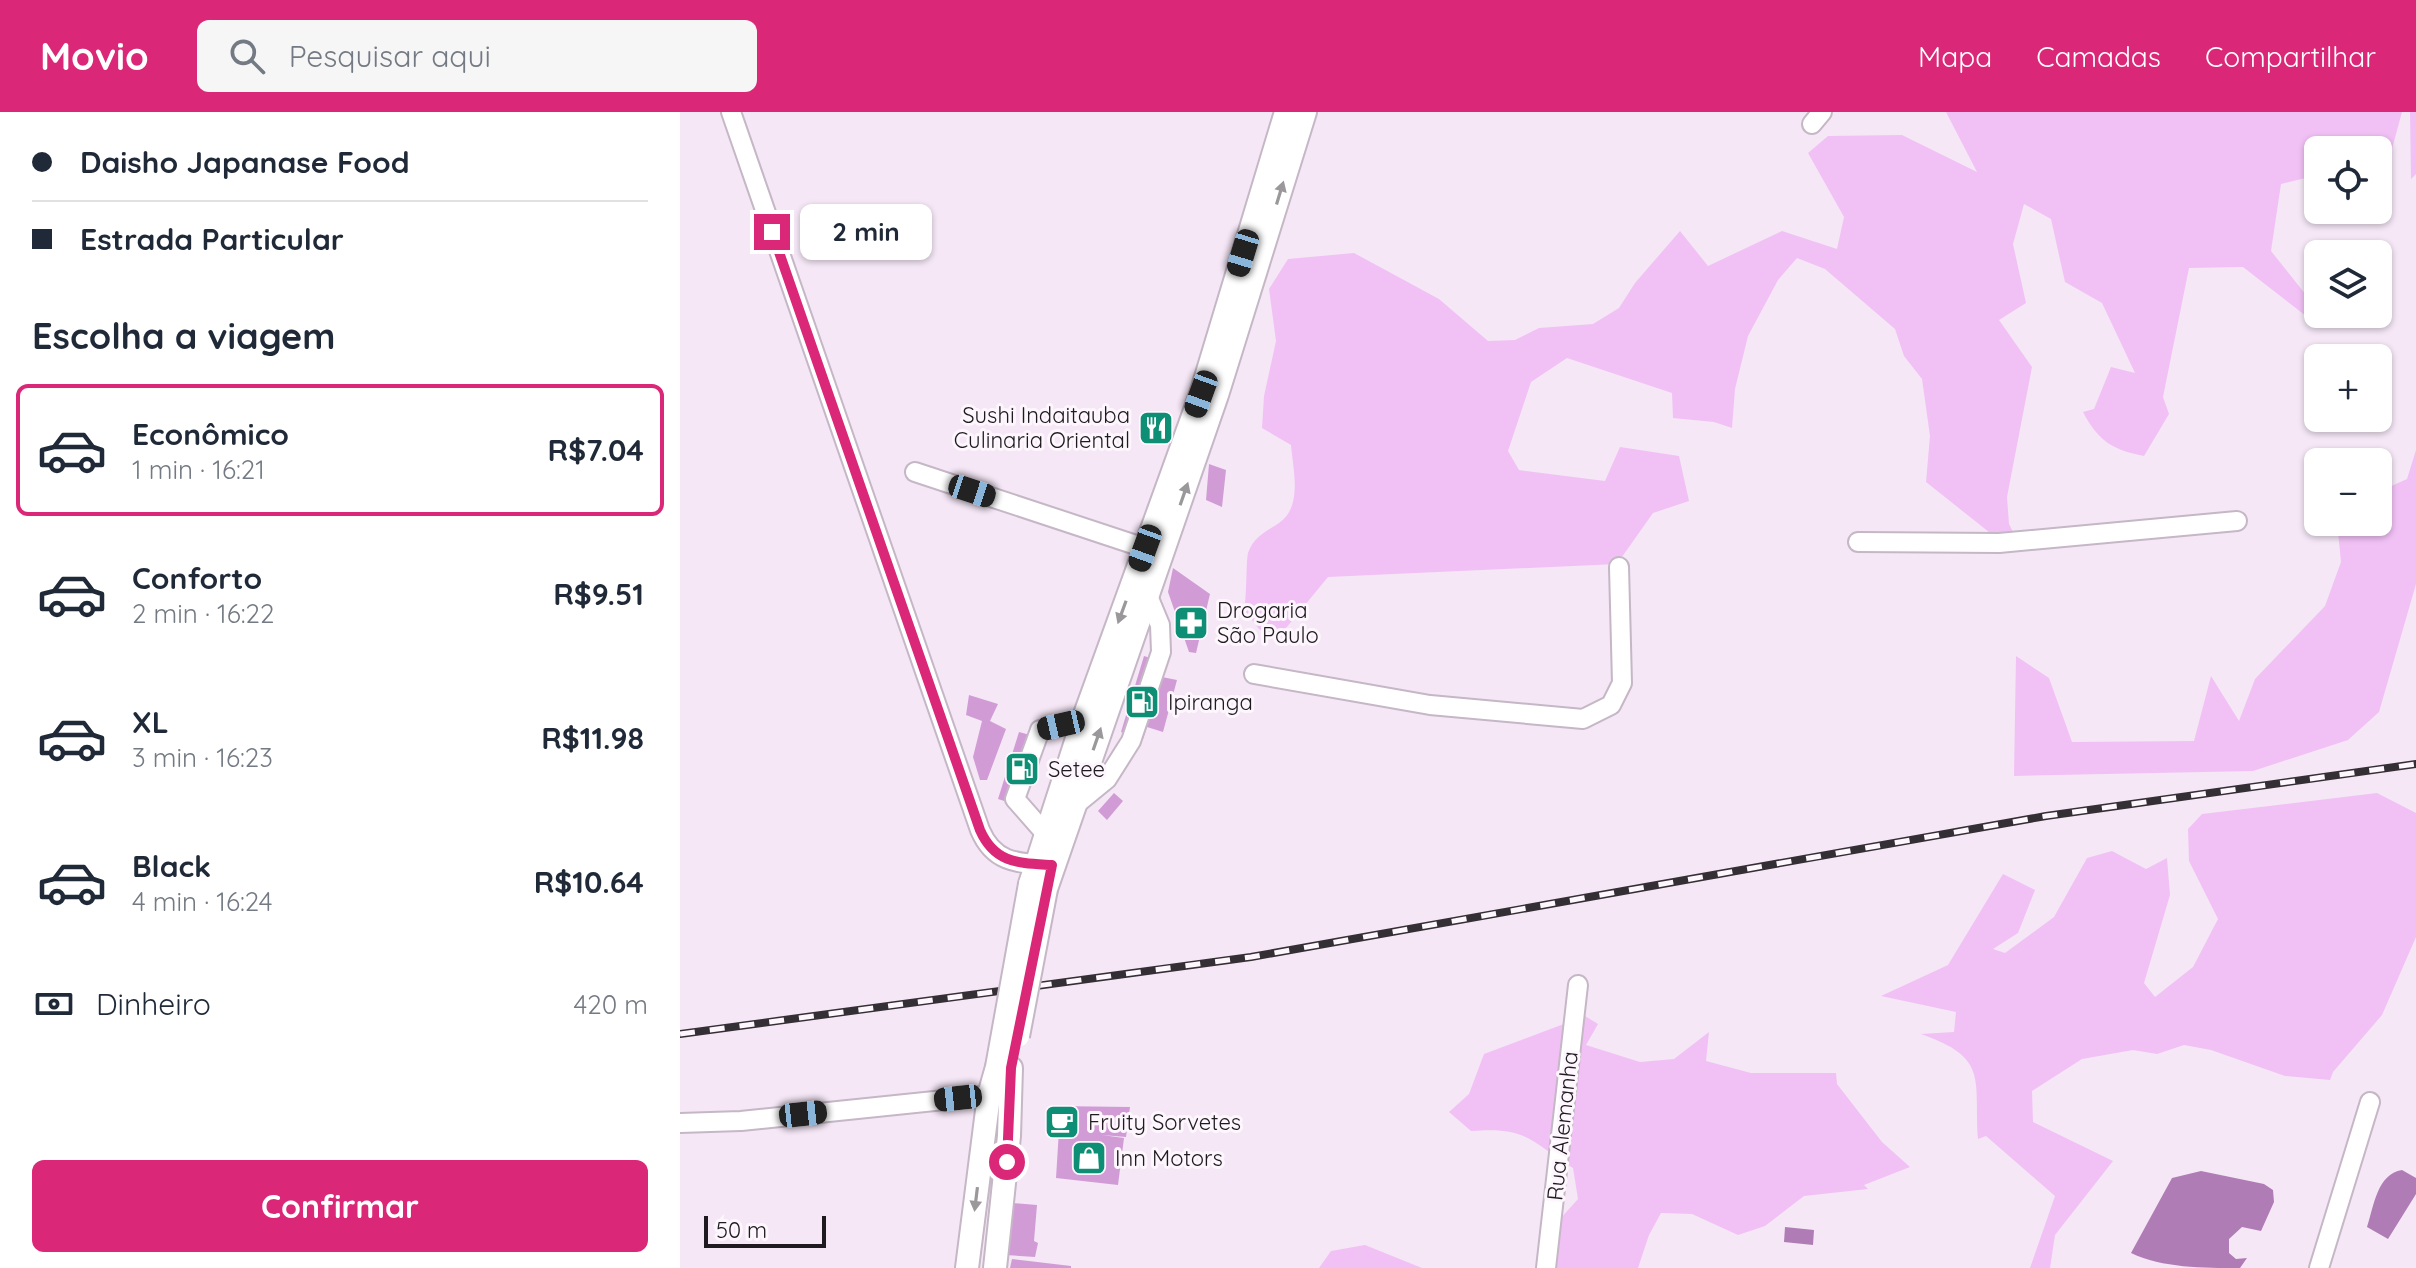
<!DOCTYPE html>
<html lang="pt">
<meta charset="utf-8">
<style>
:root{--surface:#fff;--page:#f6f6f7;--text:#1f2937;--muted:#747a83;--line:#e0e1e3;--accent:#db2777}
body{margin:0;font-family:Quicksand,sans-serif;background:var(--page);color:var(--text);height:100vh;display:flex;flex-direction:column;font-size:30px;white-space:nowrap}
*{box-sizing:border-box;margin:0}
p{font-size:26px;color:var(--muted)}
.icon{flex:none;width:44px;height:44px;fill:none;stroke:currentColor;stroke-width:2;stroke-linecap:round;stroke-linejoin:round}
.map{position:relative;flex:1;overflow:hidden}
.sheet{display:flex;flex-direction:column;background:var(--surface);width:680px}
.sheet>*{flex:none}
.guide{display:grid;align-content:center;height:176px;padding:0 32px;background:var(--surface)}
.buttons{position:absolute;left:1624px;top:24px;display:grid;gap:16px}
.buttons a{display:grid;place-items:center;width:88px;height:88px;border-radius:12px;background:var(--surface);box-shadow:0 2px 6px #0004;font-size:40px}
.scale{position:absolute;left:24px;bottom:20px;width:122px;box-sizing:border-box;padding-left:8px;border:4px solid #1e1a1f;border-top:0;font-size:22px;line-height:28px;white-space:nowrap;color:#1e1a1f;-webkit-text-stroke:6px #fdf7fd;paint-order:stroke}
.end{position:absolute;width:36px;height:36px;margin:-18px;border:10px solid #db2777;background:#fff;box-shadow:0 0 0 4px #fff}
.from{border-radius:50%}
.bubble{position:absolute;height:56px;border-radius:12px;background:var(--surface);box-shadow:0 2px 6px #0004;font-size:26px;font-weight:700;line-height:56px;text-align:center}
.car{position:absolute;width:24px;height:48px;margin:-24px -12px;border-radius:10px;box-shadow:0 0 6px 2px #0007;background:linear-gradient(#222 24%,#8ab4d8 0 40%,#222 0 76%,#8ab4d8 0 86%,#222 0)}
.guide b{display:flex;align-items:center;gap:28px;height:76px;font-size:30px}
.guide b+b{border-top:2px solid var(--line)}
.guide i{width:20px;height:20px;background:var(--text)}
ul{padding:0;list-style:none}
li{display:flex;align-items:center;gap:24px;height:132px;margin:0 16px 12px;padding:0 16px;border:4px solid transparent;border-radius:12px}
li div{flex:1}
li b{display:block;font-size:30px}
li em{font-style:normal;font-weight:700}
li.selected{border-color:var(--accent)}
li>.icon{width:72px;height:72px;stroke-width:1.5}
h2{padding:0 32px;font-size:36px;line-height:96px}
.pay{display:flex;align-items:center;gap:20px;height:88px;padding:0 32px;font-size:30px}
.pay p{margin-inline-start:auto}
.cta{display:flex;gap:16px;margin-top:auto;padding:16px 32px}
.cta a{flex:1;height:92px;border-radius:12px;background:var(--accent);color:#fff;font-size:32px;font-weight:700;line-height:92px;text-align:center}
header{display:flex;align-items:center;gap:48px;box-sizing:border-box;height:112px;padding:0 40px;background:var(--accent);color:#fff}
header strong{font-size:38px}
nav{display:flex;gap:44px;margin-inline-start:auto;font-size:28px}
.search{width:560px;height:72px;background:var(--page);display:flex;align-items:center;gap:20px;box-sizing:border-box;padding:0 28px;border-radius:12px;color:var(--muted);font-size:30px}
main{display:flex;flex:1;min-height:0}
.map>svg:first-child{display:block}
.green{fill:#f1c1f5}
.water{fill:#b07cb5}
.building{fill:#d19cd6}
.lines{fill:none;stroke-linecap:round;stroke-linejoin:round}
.minor-casing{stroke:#c5b7c6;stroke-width:22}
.major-casing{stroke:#c5b7c6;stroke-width:26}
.minor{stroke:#fff;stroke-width:18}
.major{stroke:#fff;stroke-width:22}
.rail-casing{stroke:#342f35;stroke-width:8}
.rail{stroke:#fdf7fd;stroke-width:5;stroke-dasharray:15;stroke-linecap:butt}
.major-bridge-casing{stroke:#c5b7c6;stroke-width:26;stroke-linecap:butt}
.major-bridge{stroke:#fff;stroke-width:22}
.oneway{fill:#9a989a}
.route{stroke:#db2777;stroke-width:10}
.labels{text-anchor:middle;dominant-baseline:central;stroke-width:6;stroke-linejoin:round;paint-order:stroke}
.poi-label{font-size:22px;fill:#1e1a1f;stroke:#fdf7fd;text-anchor:start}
.street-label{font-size:22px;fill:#1e1a1f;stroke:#fdf7fd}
</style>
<header>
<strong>Movio</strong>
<div class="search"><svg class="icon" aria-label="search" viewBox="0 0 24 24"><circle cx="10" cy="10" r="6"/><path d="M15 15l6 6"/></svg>Pesquisar aqui</div>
<nav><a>Mapa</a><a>Camadas</a><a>Compartilhar</a></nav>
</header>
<main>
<section class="sheet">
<div class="guide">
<b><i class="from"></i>Daisho Japanase Food</b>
<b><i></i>Estrada Particular</b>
</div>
<h2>Escolha a viagem</h2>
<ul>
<li class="selected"><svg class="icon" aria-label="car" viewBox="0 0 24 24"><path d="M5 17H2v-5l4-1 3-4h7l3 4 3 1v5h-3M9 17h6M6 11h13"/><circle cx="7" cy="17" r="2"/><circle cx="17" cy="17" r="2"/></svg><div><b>Econômico</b><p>1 min · 16:21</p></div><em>R$7.04</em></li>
<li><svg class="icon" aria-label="car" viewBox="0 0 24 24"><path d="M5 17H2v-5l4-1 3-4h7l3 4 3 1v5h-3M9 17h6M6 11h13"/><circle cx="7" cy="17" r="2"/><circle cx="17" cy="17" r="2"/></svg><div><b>Conforto</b><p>2 min · 16:22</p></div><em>R$9.51</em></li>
<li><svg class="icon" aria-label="car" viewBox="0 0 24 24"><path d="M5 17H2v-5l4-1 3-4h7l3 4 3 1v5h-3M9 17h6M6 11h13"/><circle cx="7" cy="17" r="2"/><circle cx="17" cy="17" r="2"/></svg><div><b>XL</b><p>3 min · 16:23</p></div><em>R$11.98</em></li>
<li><svg class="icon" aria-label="car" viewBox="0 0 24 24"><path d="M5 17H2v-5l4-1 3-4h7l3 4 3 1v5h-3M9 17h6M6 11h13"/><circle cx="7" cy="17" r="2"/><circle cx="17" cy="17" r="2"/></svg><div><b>Black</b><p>4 min · 16:24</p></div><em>R$10.64</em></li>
</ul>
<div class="pay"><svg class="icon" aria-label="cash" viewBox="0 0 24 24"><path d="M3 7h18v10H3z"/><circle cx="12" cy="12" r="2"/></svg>Dinheiro<p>420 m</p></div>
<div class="cta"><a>Confirmar</a></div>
</section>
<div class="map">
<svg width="1736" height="1156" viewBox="0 0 1736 1156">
<rect width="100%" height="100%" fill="#f5e7f6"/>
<path class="green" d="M1266,0H1722L1703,70L1698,72V38H1638V63L1601,72L1591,139L1626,183V204L1563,155L1509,156L1483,285L1489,302L1464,344C1433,338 1418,329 1403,300L1414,297L1431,255L1455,261L1422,191L1385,170L1371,107L1344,92L1333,132L1346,191L1319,208L1352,255L1327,385L1329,412L1340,434L1329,436L1246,370L1250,324L1242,267L1224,244L1215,217L1145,157L1117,146L1098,168L1068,224L1055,277L1052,316L1034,310L993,306L992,281L887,246L851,270L828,339L839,358L925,369L940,335L999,344L1009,389L973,401L937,452L648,465L597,527L579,517L564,498C567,484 566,449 568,441C574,424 586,420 599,411C623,395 613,357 611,333L582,316L584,284L596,229L589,177L608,147L674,141L759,187L808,229L835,228L859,216L913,212L939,196L955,171L1000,119L1028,154L1102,119L1157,137L1164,105L1128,41L1148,24L1222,23L1297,60Z
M1730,0H1736V62L1731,67Z
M1736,338V472L1699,600L1668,628L1573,659L1334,664L1336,544L1369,566L1392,630L1514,629L1531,564L1559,609L1575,567L1645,494L1661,450L1657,410H1698V380L1727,367Z
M1697,681L1736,701V825L1702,903L1653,960L1650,968L1605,964L1531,938L1504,933L1477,942L1453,938L1402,947L1352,979L1353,1010L1433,1049L1375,1123L1370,1156H1350L1375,1084L1306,1024L1298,1027C1294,966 1309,946 1241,922L1274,920L1276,900L1201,884L1268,853L1323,762L1355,778L1338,821L1313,837L1325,841L1374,805L1407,746L1432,739L1466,757L1487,746L1490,783L1464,871L1475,885L1513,855L1538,807L1509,749L1508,717L1522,702Z
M905,904L918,912L906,933L960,950L994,947L1029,920L1026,949L1071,961H1156L1157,972L1202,1030L1230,1055L1184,1073L1188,1077L1124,1084L1085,1114L1058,1123L1012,1102L981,1101L969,1123L958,1156H869L879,1108L898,1087L893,1056C848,1028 848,1015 791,1019L769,1000L789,982L804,942Z
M685,1133L742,1156H639L651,1139Z"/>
<path class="water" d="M1722,1058L1736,1066V1082L1708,1127L1687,1115C1694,1094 1697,1062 1722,1058Z
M1521,1059L1584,1072L1593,1078L1594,1090L1581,1119L1562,1115L1549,1127V1141L1556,1147L1567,1146L1560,1156C1522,1156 1483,1156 1451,1141L1492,1066Z
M1105,1115L1134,1118L1133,1133L1104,1130Z"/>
<path class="building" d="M529,352L546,358L542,395L526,388Z
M493,456L530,482L516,541L509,540L488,480Z
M464,544L486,551L482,565L497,568L483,620L467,615L463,627L441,620Z
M289,583L318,592L310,609L326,617L307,668H300L293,645L302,609L286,603Z
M339,620L365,627L344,695L318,687Z
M434,681L443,689L427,708L418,699Z
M374,994L450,995L446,1025L422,1023L444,1026L438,1073L376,1066L379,1018H373Z
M332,1091L357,1093L354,1129L358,1131L355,1145L325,1143Z
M332,1147L391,1154V1156H330Z"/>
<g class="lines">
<g class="minor-casing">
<path id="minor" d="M51,0L300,718C314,751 337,751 369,753
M1132,12L1142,0
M235,360L465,436
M1178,430L1319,431L1557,409
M574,562L750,593L903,607L931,593L942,571L939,455
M394,694L427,667L451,629L481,540L480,513L468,484
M364,720L335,687L360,618L403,608
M0,1011L61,1009L322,982
M866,1156L898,873
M1639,1156L1690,990"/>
</g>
<g class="major-casing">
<path id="major" d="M350,772L403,608L521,282L606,0
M366,777L537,283L625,0
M287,1156L309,983L317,955
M315,1156L329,1024L331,956"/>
</g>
<use href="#minor" class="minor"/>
<use href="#major" class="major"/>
<g class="rail-casing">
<path id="rail" d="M0,922L571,845L1366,704L1736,652"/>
</g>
<use href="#rail" class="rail"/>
<g class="major-bridge-casing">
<path id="major-bridge" d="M338,924L366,777
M317,955L350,772"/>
</g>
<use href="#major-bridge" class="major-bridge"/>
</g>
<defs><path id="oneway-solid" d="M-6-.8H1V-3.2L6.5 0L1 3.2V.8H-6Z" transform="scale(2)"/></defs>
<g class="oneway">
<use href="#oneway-solid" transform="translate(600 81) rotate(-73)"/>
<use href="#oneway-solid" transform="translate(504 382) rotate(-71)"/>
<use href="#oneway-solid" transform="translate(442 500) rotate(110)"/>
<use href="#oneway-solid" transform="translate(417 627) rotate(-71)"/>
<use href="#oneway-solid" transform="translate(296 1087) rotate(97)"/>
</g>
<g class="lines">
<path class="route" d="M92,120L300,718C315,752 339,751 372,753L331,956L327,1050"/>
</g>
<defs>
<g id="restaurant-square" transform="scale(1.8)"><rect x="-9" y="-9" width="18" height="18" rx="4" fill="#0d8e75" stroke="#fdf7fd"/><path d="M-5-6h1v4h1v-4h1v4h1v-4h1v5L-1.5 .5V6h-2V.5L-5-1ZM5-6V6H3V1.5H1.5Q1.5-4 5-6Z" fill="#fff"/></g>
<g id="pharmacy-square" transform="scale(1.8)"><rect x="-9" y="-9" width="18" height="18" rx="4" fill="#0d8e75" stroke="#fdf7fd"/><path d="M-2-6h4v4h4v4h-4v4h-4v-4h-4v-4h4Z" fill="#fff"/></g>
<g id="fuel-square" transform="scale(1.8)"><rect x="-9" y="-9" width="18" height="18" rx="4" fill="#0d8e75" stroke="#fdf7fd"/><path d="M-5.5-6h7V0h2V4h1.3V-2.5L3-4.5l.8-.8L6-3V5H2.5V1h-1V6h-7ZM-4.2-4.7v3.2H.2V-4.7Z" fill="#fff"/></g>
<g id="cafe-square" transform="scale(1.8)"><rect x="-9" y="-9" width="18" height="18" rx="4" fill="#0d8e75" stroke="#fdf7fd"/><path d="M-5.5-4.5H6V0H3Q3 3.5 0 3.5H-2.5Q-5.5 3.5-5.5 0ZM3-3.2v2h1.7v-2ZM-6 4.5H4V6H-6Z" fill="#fff"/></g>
<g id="shop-square" transform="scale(1.8)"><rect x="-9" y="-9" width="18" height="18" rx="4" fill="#0d8e75" stroke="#fdf7fd"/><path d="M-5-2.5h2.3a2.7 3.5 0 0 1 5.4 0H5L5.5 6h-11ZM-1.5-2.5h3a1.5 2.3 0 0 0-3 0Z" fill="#fff"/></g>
</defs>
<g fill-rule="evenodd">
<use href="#restaurant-square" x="476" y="316"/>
<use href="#pharmacy-square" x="511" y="511"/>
<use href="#fuel-square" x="462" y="590"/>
<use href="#fuel-square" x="342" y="657"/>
<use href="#cafe-square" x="382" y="1010"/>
<use href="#shop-square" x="409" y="1046"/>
</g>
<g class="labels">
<g class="poi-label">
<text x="450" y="303" text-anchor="end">Sushi Indaitauba<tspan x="450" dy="25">Culinaria Oriental</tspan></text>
<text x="537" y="498">Drogaria<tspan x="537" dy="25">São Paulo</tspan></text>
<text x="488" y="590">Ipiranga</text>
<text x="368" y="657">Setee</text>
<text x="408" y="1010">Fruity Sorvetes</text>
<text x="435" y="1046">Inn Motors</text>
</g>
<g class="street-label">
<text transform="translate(882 1014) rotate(-84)">Rua Alemanha</text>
</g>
</g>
</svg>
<div class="buttons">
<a><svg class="icon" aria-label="locate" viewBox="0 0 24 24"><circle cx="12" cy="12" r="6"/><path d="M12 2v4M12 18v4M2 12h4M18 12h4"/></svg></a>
<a><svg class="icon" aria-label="layers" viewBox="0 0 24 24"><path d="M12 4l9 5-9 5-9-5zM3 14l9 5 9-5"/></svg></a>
<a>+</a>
<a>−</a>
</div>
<div class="scale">50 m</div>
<i class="end from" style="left:327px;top:1050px"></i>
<i class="end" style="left:92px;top:120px"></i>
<div class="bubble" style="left:120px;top:92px;width:132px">2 min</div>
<i class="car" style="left:563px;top:141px;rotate:197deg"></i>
<i class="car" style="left:521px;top:282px;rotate:200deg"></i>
<i class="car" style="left:292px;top:379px;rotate:108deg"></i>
<i class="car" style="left:465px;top:436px;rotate:200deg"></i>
<i class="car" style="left:381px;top:613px;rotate:257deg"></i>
<i class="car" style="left:278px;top:986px;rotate:264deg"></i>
<i class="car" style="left:123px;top:1002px;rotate:84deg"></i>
</div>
</main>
